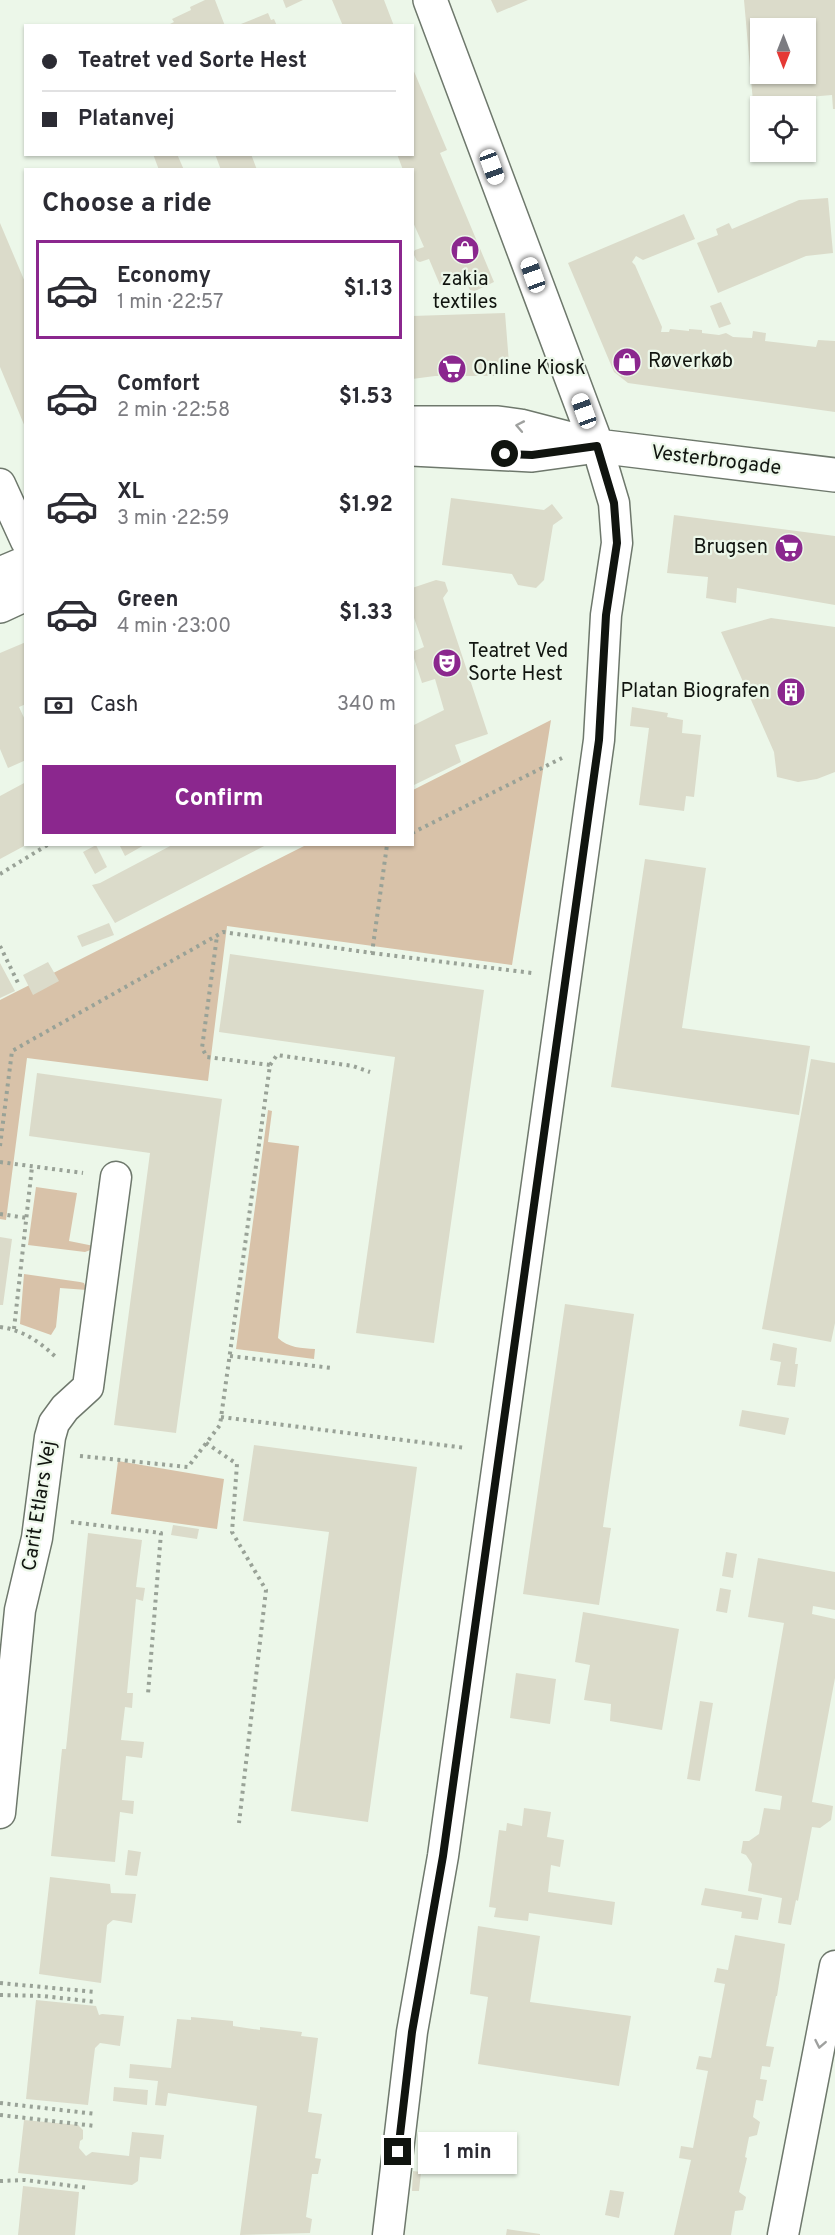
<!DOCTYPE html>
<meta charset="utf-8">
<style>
:root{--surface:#fff;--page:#f7f7f7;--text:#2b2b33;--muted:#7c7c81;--line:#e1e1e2;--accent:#8b278e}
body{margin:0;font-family:Overpass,sans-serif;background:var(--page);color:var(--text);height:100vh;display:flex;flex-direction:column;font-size:22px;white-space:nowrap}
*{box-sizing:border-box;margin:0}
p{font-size:20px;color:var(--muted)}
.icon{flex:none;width:33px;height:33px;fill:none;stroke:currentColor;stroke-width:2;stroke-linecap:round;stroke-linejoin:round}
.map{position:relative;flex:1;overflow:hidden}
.sheet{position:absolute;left:24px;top:168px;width:390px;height:678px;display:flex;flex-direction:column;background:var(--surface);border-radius:0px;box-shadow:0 2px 4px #0004}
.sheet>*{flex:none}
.banner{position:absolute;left:24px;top:24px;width:390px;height:132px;border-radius:0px;box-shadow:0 2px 4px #0004;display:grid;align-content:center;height:132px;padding:0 18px;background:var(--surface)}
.needle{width:39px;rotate:180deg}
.buttons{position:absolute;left:750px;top:18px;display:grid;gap:12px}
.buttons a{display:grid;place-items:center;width:66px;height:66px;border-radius:0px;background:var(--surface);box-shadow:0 2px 4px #0004;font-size:30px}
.end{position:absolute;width:27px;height:27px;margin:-14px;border:8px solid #10140f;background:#fff;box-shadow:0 0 0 3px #fff}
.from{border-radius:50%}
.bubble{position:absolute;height:42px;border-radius:0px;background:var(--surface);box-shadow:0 2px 4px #0004;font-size:20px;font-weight:700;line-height:42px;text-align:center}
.car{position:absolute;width:18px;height:36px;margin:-18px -9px;border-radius:8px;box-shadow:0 0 4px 2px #0007;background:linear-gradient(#fff 24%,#345 0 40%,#fff 0 76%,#345 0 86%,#fff 0)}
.banner b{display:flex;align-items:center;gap:21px;height:57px;font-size:22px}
.banner b+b{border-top:2px solid var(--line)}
.banner i{width:15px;height:15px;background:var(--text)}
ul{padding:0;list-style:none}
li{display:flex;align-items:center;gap:18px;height:99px;margin:0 12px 9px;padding:0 6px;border:3px solid transparent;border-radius:0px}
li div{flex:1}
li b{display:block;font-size:22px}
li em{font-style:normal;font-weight:700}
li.on{border-color:var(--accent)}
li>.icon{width:54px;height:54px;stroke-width:1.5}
h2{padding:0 18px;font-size:27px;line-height:72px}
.pay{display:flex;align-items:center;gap:15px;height:66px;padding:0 18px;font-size:22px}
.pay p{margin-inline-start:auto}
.action{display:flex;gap:12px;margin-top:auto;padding:12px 18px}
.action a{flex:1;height:69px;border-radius:0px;background:var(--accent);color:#fff;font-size:24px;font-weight:700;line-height:69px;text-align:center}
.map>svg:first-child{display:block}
.green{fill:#d8c2a9}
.building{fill:#dbdbca;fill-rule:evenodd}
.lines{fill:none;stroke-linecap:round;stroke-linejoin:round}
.minor-casing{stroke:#6e786c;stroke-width:33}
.tertiary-casing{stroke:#6e786c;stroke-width:36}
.path{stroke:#99a297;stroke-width:4;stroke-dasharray:3 4.5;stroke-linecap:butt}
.minor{stroke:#fff;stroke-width:30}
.tertiary{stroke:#fff;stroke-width:33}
.oneway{stroke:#9fa19f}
.route{stroke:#10140f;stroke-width:8}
.labels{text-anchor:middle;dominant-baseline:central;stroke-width:4.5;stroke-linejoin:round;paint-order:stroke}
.poi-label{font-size:20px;fill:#10140f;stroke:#ecf7e9;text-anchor:start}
.street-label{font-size:20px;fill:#10140f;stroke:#ecf7e9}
</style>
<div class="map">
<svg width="835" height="2235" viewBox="0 0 835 2235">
<rect width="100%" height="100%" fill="#ecf7e9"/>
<path class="green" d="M551,720L512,965L227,926L208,1081L27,1058L6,1220L0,1219V1000L306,845L412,844L413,790Z
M268,1110L272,1111L268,1142L299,1146L278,1338C288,1348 302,1348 315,1349L314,1359L236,1349Z
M36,1187L77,1193L69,1241L94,1246L93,1249L85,1252L28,1245Z
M24,1274L80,1282L84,1283L87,1290L60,1288L56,1327L51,1335L20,1324Z
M118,1461L224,1479L217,1529L111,1514Z"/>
<path class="building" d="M205,0H215L225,26H166L174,22L172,19L191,10L190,7Z
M283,0H303L286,8Z
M332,0H384L394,26H343Z
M491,0H528L497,13Z
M744,0H835V109H833L832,95L797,98L798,106H773V100L753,102ZM760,28H806V74H760Z
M268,13L271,20L274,19L277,26H236Z
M413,69L447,150L440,153L494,282L475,291L470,290L465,280L461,281L460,279L445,285H440L429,259L420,262L417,261L413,253L415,250L424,247L412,220V170H403L397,154H412Z
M153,154H177L184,170H159Z
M215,154H251L257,170H221Z
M828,198L833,253L806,256L718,293L697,243L718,235L716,229L729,223L732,229L799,200Z
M684,214L695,239L643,260L636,256L632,262L635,265L662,327L661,332H669L670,329L689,331V329L702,330V333L719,335L726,333L733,337L752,338L753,331L766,333L765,341L816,347L818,340L835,341V412L628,383L614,372L568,263Z
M0,223L25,282V427L0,367Z
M721,302L731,324L719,328L710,306Z
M505,313L510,376H435L412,379V316Z
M451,498L544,510L552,504L563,518L553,525L544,580L536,588L518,585L512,574L442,565Z
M674,515L835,536V605L737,588L736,603L706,598L708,577L667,573Z
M436,580L445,582L448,591L443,598L488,734L455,745L461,762L412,786V726L444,710L435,679L422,683L412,652L424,647L412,612V588Z
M771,618L835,627V772L817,779L798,782L777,777L774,752L721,632Z
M26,642V704L19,707L26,722V760L8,768L0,749V653Z
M632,707L668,713L667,717L683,720L682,733L701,735L694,797L686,796L684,811L639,805L649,728L630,726Z
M26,782V845L0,859V796Z
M119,844H146L125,856Z
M174,844H268L115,923L92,885L100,883Z
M96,845L107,867L95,874L83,852Z
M645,859L706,868L682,1028L810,1046L799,1115L611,1087Z
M109,923L114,935L82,947L77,936Z
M230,954L484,990L434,1343L356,1333L395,1057L219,1032Z
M48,962L59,981L33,995L23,975Z
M0,963L15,991L0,998Z
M811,1059L835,1063V1323L831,1342L762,1329Z
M37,1073L222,1099L176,1433L114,1425L150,1153L29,1136Z
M0,1237L12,1239L3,1305H0Z
M565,1304L634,1314L603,1527L611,1528L599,1605L523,1594Z
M773,1343L797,1348L795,1364H798L795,1387L777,1385L781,1362L770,1360Z
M742,1410L789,1418L785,1435L739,1426Z
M254,1445L417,1467L368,1822L291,1811L329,1532L243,1521Z
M173,1525L199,1529L197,1539L171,1535Z
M88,1533L142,1540L136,1587L145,1588L143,1601L136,1599L127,1693H133L132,1708L125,1707L121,1740L144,1742L142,1758L126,1756L122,1800L134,1801L133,1814L120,1812L115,1862L51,1856L62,1749H66Z
M726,1552L737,1554L733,1578L722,1576Z
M758,1558L835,1572V1610L813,1606L812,1614L835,1619V1678L812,1802L833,1806L831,1820L820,1828L812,1827L798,1901L796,1900L791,1925L778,1923L782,1898L748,1891L752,1864L746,1855L741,1853L743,1841H749L759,1834L764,1808L780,1810L782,1796L755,1791L784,1623L748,1617Z
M720,1588L731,1590L727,1613L716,1611Z
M583,1612L679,1629L662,1730L610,1721L611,1704L584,1700L590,1665L575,1662Z
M516,1673L556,1679L550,1724L510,1718Z
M700,1701L713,1703L700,1781L687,1779Z
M524,1808L551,1812L547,1837L564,1840L560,1867L551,1865L548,1892L615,1902L612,1925L529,1913L528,1921L494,1917L496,1908L489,1907L499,1830L506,1831L507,1823L522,1826Z
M128,1850L141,1852L137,1876L125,1875Z
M50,1877L110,1884L111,1893L136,1894L132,1923L113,1920L107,1925L101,1983L39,1974Z
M705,1888L762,1898L758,1920L741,1918L742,1912L701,1905Z
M478,1926L540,1936L530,2002L631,2016L619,2086L478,2064L488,1997L470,1994Z
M735,1935L785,1944L777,1996H776L766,2046L774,2047L770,2067L762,2066L760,2079L767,2080L763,2101L756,2100L753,2117L760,2122L757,2135L749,2137L745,2157L747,2158L739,2192L746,2197L743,2210L735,2211L731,2235H674L691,2160L679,2158L681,2146L693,2148L708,2071L696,2069L699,2056L711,2058L725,1984L714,1982L717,1968L728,1970Z
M36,2000L96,2006L99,2015L102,2014L124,2016L120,2046L100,2043L95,2048L88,2105L26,2099Z
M191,2017L233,2021V2026L260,2030V2027L302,2032L301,2036L318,2038L308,2112L322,2114L315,2158L321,2159L318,2174H312L306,2217L312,2219L310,2233L240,2235L257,2106L168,2093L166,2106L155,2105L158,2081L129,2078L130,2064L171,2068L177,2019L191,2020Z
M114,2087L148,2090L147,2105L113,2101Z
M24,2120L78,2125L83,2130V2139L80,2141L79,2148L86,2156L92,2152L129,2156L132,2132L164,2135L161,2159L140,2157L138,2181L132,2185L18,2173Z
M413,2171L421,2172L419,2191H412Z
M23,2186L79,2192L75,2235H18Z
M610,2190L624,2192L619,2218L605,2215Z
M507,2229L540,2234V2235H506Z"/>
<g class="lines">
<g class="minor-casing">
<path id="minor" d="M0,484L26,541
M0,1813L20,1610L37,1538L50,1437L54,1423L65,1408L88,1387L116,1177
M388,2235L412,2032L443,1856L599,740L606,615L617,543L614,503L597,446
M783,2235L835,1966"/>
</g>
<g class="tertiary-casing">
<path id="tertiary" d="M430,0L597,446
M412,423H498L520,426L597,446L835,475
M412,449L532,455L583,448
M0,574L26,563
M0,606L26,594"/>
</g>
<path class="path" d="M412,833L562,758
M0,874L49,844
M0,946L18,983
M372,953L532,973
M270,1065L277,1055L353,1066L370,1072
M0,1146L12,1051L223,932L372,953L387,845L388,844
M0,1162L83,1173
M0,1214L27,1218
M0,1327C24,1330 41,1343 58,1359
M14,1329L32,1167
M230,1356L332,1368
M221,1417L466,1448
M206,1443L237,1464L232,1532L266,1590L239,1823
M80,1456L188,1467L220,1425L270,1065L207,1057L202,1048L217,936
M71,1522L161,1533L148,1694
M0,1983L95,1992
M0,1995L43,1996L96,2002
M0,2103L96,2114
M0,2115L95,2126
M0,2181L25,2180L89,2188"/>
<use href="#minor" class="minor"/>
<use href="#tertiary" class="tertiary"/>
</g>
<defs><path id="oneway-chevron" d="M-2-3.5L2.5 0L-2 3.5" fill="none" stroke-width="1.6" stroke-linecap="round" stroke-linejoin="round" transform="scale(1.5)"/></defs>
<g class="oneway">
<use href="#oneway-chevron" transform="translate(520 426) rotate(-169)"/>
<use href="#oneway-chevron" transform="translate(820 2044) rotate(101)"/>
</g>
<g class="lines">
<path class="route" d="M398,2152L412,2032L443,1856L599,740L606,615L617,543L614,503L597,446L532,455L505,454"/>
</g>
<defs>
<g id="shop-disc" transform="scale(1.5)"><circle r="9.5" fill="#8b278e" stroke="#ecf7e9"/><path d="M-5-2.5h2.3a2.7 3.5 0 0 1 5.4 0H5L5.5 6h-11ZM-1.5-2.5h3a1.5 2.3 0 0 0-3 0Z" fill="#fff"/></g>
<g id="supermarket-disc" transform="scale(1.5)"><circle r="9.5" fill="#8b278e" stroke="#ecf7e9"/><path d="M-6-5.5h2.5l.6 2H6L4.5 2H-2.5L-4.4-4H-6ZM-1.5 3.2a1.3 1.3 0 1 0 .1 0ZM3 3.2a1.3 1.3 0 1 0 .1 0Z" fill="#fff"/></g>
<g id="theatre-disc" transform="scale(1.5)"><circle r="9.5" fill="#8b278e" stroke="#ecf7e9"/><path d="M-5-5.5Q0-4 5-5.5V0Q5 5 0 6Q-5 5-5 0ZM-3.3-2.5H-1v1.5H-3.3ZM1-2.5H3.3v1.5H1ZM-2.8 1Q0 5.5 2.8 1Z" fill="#fff"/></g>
<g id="building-disc" transform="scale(1.5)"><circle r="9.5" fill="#8b278e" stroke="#ecf7e9"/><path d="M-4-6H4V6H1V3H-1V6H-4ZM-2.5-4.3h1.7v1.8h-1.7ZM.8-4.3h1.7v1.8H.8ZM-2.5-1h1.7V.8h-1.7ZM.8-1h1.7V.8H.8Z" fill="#fff"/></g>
</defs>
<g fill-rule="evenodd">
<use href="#shop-disc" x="465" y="250"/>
<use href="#shop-disc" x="627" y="362"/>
<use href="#supermarket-disc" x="452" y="369"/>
<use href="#supermarket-disc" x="789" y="548"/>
<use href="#theatre-disc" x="447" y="663"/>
<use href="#building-disc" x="791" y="692"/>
</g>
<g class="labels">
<g class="poi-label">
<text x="465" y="280" text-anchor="middle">zakia<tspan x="465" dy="23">textiles</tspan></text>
<text x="648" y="362">Røverkøb</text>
<text x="473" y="369">Online Kiosk</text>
<text x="768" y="548" text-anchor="end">Brugsen</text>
<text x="468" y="652">Teatret Ved<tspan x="468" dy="23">Sorte Hest</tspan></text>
<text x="770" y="692" text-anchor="end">Platan Biografen</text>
</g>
<g class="street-label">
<text transform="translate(716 461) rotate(7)">Vesterbrogade</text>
<text transform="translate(40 1506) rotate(-81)">Carit Etlars Vej</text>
</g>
</g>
</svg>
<div class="buttons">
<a><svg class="needle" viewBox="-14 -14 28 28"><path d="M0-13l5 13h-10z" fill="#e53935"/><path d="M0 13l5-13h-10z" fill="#7c7c81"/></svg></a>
<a><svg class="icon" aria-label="locate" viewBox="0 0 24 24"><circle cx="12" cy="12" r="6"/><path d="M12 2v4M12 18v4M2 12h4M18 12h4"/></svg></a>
</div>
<i class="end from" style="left:505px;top:454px"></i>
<i class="end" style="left:398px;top:2152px"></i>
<div class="bubble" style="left:418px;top:2132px;width:99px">1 min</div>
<i class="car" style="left:492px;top:167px;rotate:160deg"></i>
<i class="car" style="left:533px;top:275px;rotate:340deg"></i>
<i class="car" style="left:584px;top:411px;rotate:340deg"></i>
<div class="banner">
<b><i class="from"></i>Teatret ved Sorte Hest</b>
<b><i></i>Platanvej</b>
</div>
<section class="sheet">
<h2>Choose a ride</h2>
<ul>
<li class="on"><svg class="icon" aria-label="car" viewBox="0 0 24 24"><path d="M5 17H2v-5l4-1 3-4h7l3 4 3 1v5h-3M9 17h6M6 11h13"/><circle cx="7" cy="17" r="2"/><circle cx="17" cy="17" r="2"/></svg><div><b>Economy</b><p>1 min · 22:57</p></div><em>$1.13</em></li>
<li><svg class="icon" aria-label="car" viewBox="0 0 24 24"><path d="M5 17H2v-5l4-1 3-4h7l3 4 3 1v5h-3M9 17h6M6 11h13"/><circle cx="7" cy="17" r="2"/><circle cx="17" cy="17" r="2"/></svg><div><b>Comfort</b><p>2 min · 22:58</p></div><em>$1.53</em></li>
<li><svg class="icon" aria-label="car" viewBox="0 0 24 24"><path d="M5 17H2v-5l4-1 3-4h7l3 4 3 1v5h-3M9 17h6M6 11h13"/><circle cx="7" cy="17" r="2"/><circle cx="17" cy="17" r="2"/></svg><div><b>XL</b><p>3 min · 22:59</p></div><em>$1.92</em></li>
<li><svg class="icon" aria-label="car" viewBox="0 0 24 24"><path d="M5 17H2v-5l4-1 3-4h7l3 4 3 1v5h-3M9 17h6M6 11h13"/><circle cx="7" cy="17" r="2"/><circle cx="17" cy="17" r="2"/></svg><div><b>Green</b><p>4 min · 23:00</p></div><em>$1.33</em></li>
</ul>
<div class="pay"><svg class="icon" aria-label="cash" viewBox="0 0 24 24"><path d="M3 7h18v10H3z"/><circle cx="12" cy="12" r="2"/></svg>Cash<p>340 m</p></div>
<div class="action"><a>Confirm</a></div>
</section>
</div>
